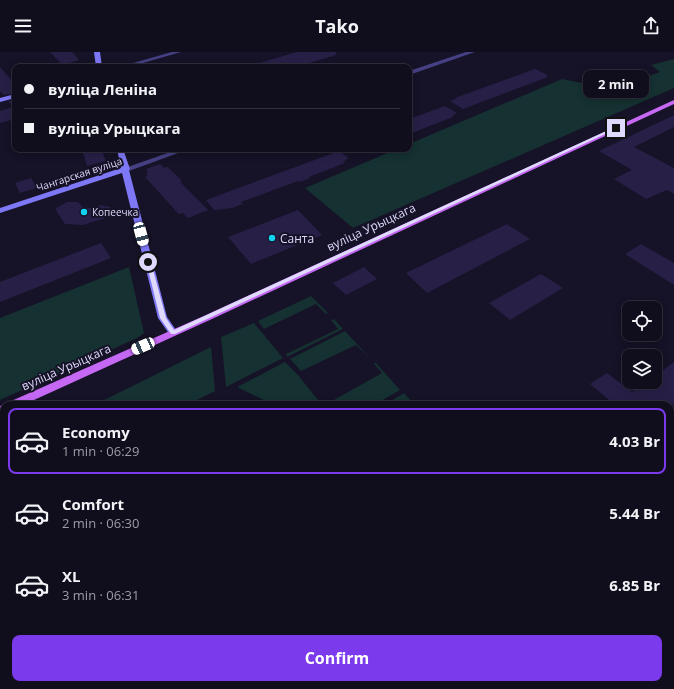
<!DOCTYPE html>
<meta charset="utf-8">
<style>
:root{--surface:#100e1d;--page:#1e1c2a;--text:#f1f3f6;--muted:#9c9ca4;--line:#302e3b;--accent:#7c3aed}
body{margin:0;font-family:"Open Sans",sans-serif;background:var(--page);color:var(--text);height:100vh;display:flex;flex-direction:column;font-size:15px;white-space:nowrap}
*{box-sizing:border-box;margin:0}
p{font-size:13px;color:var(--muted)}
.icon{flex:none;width:22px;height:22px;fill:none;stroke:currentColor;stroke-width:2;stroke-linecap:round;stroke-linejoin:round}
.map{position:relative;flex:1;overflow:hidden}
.panel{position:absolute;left:0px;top:349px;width:674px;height:288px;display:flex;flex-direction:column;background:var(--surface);border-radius:12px 12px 0 0;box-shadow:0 2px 10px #0003,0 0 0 1px var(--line)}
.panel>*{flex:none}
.guide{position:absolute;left:12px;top:12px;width:400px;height:88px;border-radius:8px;box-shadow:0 2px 10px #0003,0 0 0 1px var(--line);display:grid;align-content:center;height:88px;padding:0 12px;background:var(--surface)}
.buttons{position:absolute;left:622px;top:249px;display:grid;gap:8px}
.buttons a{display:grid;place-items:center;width:40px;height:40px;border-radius:8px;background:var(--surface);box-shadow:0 2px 10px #0003,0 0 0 1px var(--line);font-size:20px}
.end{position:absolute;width:18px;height:18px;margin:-9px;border:5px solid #dfdafd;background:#111;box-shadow:0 0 0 2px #111}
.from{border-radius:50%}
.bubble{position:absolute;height:28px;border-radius:8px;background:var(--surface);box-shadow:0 2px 10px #0003,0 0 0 1px var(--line);font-size:13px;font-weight:700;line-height:28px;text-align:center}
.car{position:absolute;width:12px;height:24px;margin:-12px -6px;border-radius:5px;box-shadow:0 0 3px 1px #0007;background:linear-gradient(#fff 24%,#345 0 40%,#fff 0 76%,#345 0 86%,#fff 0)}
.guide b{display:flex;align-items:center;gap:14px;height:38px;font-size:15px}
.guide b+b{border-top:1px solid var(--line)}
.guide i{width:10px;height:10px;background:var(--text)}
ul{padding:7px 0 0;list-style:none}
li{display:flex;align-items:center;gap:12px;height:66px;margin:0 8px 6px;padding:0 4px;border:2px solid transparent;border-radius:8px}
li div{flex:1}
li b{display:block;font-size:15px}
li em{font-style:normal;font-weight:700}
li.current{border-color:var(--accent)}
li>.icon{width:36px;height:36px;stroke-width:1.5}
.primary-button{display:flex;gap:8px;margin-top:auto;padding:8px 12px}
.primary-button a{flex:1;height:46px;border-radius:8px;background:var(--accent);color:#fff;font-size:16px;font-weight:700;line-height:46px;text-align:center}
header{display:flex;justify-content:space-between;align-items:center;height:52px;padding:0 12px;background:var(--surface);font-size:18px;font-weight:700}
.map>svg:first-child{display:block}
.green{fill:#153131}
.building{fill:#281f47}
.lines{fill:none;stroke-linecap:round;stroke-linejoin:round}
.street{fill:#454083;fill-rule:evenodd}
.secondary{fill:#7f78f6;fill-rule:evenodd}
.primary{fill:#c569f5;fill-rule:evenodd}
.route{fill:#dfdafd}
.poi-dot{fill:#13d2ef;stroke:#161227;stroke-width:1.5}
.labels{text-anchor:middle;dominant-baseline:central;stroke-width:4;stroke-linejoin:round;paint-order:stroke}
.far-street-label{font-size:10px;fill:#dfdafd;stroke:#161227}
.far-poi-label{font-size:10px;fill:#dfdafd;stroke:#161227;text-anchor:start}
.street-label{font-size:12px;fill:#dfdafd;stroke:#161227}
.poi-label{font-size:12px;fill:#dfdafd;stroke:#161227;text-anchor:start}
</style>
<header><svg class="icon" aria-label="menu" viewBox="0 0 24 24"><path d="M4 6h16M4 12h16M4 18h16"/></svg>Tako<svg class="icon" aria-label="share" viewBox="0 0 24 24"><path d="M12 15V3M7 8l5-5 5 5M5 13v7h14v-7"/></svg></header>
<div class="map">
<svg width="674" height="637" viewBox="0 0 674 637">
<rect width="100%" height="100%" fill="#161227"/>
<path class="green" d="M674,7V36L353,176L305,136L397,97H409V92L562,27L612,37L660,20L651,13Z
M129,215L144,281L137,286L0,348V266Z
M311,244L328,261L326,262L316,252L264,277L258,269Z
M334,267L343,277L287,305L286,302L338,277L331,268Z
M254,271L283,306L226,335L221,285Z
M345,279L370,306L356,293L301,319L290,307Z
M211,295L215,339L187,353H94Z
M285,310L298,323L322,353H274L237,335Z
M376,311L400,338L374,353H325L382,321L374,312Z
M404,341L415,353H384Z
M228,633H271L273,637H229Z
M294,633H353L350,637H297Z
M473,633H557L560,637H468Z"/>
<path class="building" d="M50,0H72L79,8L62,13Z
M297,0H336V3L309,11L315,15H257L256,12Z
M0,15L15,32V41L4,43L0,39Z
M535,17L548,23L546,24L548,25L463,57L450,49L456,47L455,46Z
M15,48V67L0,71V59L13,55L8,49Z
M445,54L457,61L452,64L453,65L409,82V67Z
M674,63V75L634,95L674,116V142L667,138L646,147L614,127L632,118L599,99Z
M82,97H101L106,109L87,114Z
M339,99L349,106L345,108L346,109L343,110L345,111L309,125L310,126L300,130L298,129L241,150L243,152L232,156L214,158L206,148Z
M160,112L164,116L167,115L172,119L182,129L180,130L208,158L188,166L183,161L179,162L176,159L145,125L148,124L146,122L148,121L146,117Z
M31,126L37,136L20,141L15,131Z
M67,150H78L83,155L90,156L100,153L110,155L112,164L83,173L65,172L55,157Z
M298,158L322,183L251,212L228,185Z
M507,172L530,187L427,241L406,221Z
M101,191L111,206L0,250V230Z
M641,192L674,211V233L625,202Z
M364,215L377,227L346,243L333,231Z
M541,222L563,236L510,268L489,251Z
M674,310V353H615L590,332L607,321L632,340L646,330H655V324Z"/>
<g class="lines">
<path class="street" d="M172,0H181L129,15H119Z
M466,0H475L409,23V19Z
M179,97H189L129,119H126L122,117Z"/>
<path class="secondary" d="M94,0H100L102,15H96Z
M15,42V46L0,50V46Z
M117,97H123L130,117L129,118L167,265L178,281L176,283H170L158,266L122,121L0,161V156L121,116Z"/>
<path class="primary" d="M674,48V52L212,267L23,353H8L9,350L206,263Z
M4,353V362L0,363V354Z"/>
</g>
<path class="route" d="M615,75L618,76L175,282H171L160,266L146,209L151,210L166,266L174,278Z"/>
<g class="poi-dot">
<circle cx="84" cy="160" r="4"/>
<circle cx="272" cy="186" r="4"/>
</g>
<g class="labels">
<g class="far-street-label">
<text transform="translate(79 122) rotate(-18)">Чангарская вуліца</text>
</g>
<g class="far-poi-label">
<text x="92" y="160">Копеечка</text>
</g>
<g class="street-label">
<text transform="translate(371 175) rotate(-25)">вуліца Урыцкага</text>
<text transform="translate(66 315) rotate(-24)">вуліца Урыцкага</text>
</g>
<g class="poi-label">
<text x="280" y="186">Санта</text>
</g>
</g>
</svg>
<div class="buttons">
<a><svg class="icon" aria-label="locate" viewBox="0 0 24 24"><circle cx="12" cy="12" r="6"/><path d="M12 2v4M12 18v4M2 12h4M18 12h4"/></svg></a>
<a><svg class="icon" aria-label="layers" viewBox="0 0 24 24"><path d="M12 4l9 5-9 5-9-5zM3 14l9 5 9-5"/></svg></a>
</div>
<i class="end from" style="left:148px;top:210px"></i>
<i class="end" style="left:616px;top:76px"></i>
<div class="bubble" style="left:583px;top:18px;width:66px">2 min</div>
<i class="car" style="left:141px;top:182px;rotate:165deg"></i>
<i class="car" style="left:143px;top:294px;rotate:246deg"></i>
<div class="guide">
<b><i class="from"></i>вуліца Леніна</b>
<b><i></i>вуліца Урыцкага</b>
</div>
<section class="panel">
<ul>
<li class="current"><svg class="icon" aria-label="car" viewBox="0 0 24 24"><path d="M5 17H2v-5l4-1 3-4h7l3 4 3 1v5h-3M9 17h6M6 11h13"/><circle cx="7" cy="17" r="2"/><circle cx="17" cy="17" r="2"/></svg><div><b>Economy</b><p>1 min · 06:29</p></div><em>4.03 Br</em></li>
<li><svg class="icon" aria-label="car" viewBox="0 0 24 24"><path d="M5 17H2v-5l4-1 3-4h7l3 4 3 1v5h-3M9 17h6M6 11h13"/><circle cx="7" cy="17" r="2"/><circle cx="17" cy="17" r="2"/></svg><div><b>Comfort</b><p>2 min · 06:30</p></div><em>5.44 Br</em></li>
<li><svg class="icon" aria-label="car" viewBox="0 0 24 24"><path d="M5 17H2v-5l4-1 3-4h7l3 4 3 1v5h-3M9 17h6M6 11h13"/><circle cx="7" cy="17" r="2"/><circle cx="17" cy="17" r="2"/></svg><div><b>XL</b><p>3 min · 06:31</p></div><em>6.85 Br</em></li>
</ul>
<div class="primary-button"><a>Confirm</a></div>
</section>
</div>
